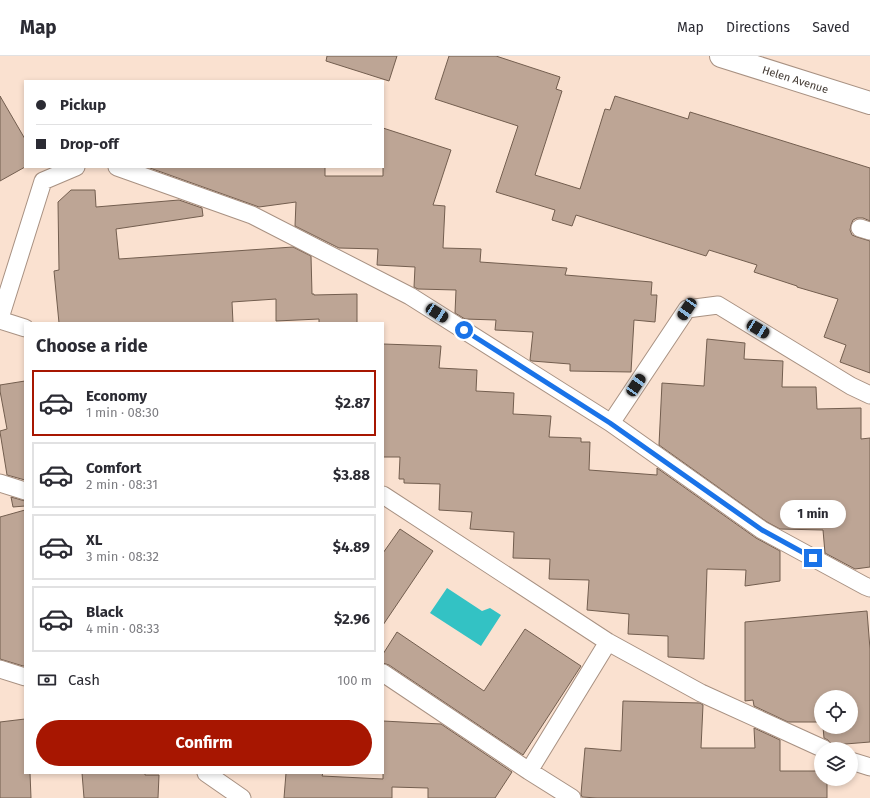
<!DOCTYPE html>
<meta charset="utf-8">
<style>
:root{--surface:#fff;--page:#f2f2f3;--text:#2b2b33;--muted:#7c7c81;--line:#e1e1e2;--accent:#a71601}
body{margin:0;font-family:"Fira Sans",sans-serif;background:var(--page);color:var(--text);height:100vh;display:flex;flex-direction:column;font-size:15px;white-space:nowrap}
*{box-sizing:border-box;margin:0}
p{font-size:13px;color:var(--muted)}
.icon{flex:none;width:22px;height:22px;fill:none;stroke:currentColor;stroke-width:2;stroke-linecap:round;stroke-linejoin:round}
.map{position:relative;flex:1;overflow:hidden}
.panel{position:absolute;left:24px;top:266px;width:360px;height:452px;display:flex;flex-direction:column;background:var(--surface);border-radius:0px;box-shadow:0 2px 6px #0003}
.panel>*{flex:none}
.hud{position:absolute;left:24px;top:24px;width:360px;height:88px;border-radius:0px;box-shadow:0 2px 6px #0003;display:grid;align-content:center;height:88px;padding:0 12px;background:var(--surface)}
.controls{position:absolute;left:814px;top:634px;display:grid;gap:8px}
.controls a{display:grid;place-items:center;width:44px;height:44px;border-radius:50%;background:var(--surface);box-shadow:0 2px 6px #0003;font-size:20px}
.end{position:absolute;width:18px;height:18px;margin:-9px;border:5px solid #1a73e8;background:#fff;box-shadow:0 0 0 2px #fff}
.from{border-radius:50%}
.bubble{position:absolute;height:28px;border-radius:14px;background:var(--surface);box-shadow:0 2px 6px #0003;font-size:13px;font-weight:700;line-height:28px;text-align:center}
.car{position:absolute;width:12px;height:24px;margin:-12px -6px;border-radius:5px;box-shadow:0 0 3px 1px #0007;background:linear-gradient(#222 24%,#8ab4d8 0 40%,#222 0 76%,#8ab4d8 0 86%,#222 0)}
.hud b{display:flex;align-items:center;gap:14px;height:38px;font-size:15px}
.hud b+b{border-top:1px solid var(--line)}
.hud i{width:10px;height:10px;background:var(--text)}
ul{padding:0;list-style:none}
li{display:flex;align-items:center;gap:12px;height:66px;margin:0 8px 6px;padding:0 4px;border:2px solid var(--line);border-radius:0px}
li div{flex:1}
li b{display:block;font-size:15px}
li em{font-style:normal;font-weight:700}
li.active{border-color:var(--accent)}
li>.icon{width:36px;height:36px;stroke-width:1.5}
h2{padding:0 12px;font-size:18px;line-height:48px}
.pay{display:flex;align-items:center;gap:10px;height:44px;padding:0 12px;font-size:15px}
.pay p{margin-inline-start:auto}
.action{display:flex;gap:8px;margin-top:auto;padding:8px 12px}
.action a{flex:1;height:46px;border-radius:24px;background:var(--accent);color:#fff;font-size:16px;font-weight:700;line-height:46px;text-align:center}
header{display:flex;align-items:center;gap:24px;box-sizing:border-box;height:56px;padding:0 20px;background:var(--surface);border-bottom:1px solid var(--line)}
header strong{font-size:19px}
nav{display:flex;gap:22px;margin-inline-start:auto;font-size:14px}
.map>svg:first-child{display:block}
.water{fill:#33c2c4}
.building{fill:#bda595;stroke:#735e4f}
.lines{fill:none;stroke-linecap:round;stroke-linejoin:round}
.lane-casing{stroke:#a89182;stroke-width:19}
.street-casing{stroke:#a89182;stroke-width:24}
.lane{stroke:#fff;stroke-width:17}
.street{stroke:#fff;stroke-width:22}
.route{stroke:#1a73e8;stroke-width:5}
.labels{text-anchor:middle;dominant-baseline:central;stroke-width:3;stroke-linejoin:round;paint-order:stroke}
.street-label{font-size:11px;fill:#423932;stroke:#fbf1ea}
</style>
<header>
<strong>Map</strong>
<nav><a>Map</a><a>Directions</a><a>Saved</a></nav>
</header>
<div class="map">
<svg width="870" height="742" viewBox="0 0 870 742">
<rect width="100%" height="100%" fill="#fae1d0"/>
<path class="water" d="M447,532L482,555L490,552L501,559L481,590L430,557Z"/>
<path class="building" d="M327,0H397L389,25L326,5Z
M449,0H496L560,21L556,33L562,35L535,119L580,133L605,53L610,54L615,40L688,63L690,56L870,112V165L863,162H857L853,164L851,169L850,174L852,179L857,181L870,185V317L840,306L846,289L824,281L838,243L797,231V230L754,216L757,209L709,194L706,200L576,159L572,170L552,164L555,154L496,136L518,70L435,43Z
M0,40L25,83V111L0,125Z
M383,72L451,94L433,149L445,150L443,192L481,193L480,206L567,212L565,219L652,226L651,239H657L655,266L634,264L631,316L570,315V308L532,305L530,304L533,276L495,274L496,264L465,263L455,257L456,234L418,233L414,231L415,211L377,209L378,193L339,192L295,170L296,146L259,151L147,111H325V120H383Z
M71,134H95L96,151L179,144L202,152L203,160L116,173L119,203L293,191L311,200L312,238H314V239L357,238V267H319V263L276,265V243L232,246L233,267H59L54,215L59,214L58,146Z
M707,283L745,287L744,303L783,305L782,331H816L817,353L861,352V383L870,382V511L855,513L825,497L823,474L780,473L767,466L659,389L662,327L704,330Z
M383,288L441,290L439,312L477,314L476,335L514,337L513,358L551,360L549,381L581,382V386H590L589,414L657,419V412L756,482L780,495V525L745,530L746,514L707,513L704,603L668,601V580L628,578L629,558L587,554L589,524L549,523L550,503L513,502L514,476L470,473L472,456L439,454L440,428L404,427V423H399L400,401H383Z
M25,325V424L7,419L0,376V375L7,373L0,335V329Z
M11,441L25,445V450L13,451Z
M25,454V610H23L0,603V461Z
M400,473L433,495L383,569V497Z
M867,555L870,593V686L833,689L828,684L824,682L823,671H851V641H821V666H788L754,650L753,644L745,645V566Z
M525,573L581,610L523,699L389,609L383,607V598L397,576L484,635Z
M623,645L700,647L703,649L701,692H755L754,672L780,684V715H821V723H827V742H597L582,741L581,738L585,692L621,695Z
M25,663V717H30L31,742H0V666Z
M383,665L441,668L512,716L495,742H428V732L392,731V742H284L286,717H323L322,720L383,723Z
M82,717H145V719H159L158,742H84Z"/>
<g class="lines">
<g class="lane-casing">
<path id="lane" d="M117,111L252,159L410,240L611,367L762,474L865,530L870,532
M860,172L870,175
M0,262L43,125L76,111
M0,264L25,272
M611,367L687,253L718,249L851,330L870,339
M0,427L25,435
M383,439L608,586L701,637L824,693
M0,613L25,621
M383,617L529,715L572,742
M851,705L870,711
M529,715L608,586
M206,717L242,742"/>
</g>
<g class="street-casing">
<g id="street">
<path id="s1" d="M721,0L870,47"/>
</g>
</g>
<use href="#lane" class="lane"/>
<use href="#street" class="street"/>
</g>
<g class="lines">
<path class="route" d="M464,274L610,367L762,474L813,502"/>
</g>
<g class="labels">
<g class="street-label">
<text stroke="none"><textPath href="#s1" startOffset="78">Helen Avenue</textPath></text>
</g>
</g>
</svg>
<div class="controls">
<a><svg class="icon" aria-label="locate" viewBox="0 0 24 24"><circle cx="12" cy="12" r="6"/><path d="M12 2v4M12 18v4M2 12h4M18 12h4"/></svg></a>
<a><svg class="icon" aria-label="layers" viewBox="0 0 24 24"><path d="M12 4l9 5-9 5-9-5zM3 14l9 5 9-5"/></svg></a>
</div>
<i class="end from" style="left:464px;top:274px"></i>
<i class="end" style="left:813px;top:502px"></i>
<div class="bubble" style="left:780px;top:444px;width:66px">1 min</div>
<i class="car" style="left:687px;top:253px;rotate:214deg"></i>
<i class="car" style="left:437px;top:257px;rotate:123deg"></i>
<i class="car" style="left:758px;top:273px;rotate:121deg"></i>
<i class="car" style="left:636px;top:329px;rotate:34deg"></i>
<div class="hud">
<b><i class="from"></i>Pickup</b>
<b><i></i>Drop-off</b>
</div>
<section class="panel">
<h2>Choose a ride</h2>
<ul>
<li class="active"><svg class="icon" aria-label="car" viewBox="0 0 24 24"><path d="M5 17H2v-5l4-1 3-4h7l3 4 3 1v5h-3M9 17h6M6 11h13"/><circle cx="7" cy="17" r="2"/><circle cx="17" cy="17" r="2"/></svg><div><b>Economy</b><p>1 min · 08:30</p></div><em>$2.87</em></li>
<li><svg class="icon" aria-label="car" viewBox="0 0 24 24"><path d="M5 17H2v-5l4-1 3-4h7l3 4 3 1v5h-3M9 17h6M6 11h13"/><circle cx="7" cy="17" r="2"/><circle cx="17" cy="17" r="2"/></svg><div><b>Comfort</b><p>2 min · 08:31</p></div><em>$3.88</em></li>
<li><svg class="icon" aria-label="car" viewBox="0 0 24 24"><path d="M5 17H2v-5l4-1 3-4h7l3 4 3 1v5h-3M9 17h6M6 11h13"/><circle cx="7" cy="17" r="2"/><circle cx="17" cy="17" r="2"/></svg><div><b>XL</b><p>3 min · 08:32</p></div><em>$4.89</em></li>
<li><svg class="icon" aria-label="car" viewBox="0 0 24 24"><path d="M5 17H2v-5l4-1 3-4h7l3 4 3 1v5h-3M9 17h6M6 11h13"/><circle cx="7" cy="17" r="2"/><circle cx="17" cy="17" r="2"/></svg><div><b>Black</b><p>4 min · 08:33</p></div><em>$2.96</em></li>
</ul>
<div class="pay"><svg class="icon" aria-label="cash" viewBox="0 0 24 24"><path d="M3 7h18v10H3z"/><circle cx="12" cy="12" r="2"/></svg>Cash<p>100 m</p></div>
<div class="action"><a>Confirm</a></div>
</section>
</div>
